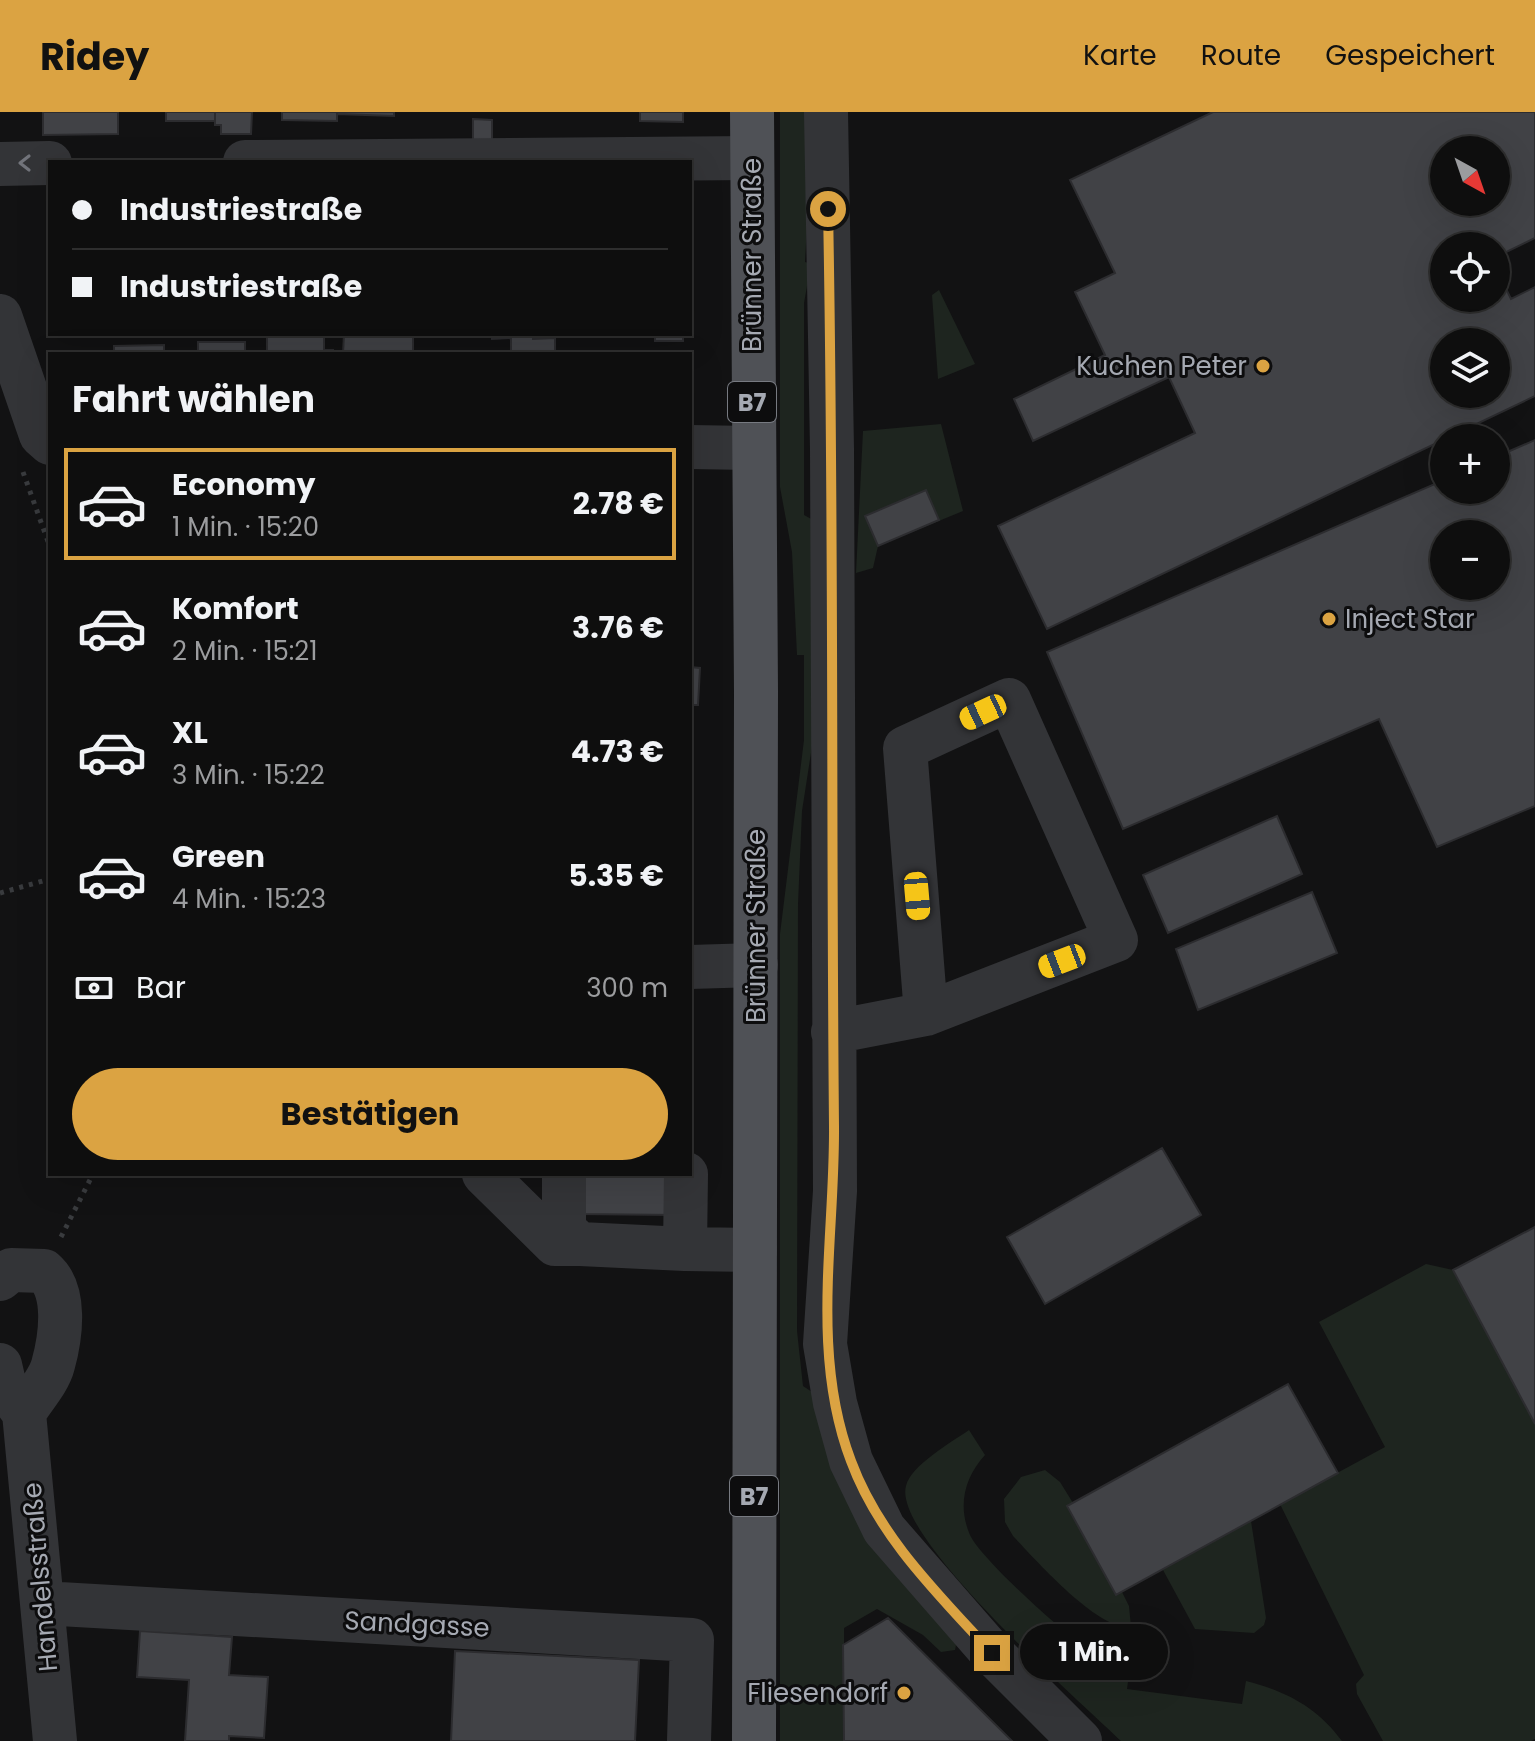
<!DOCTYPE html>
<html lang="de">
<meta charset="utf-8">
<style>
:root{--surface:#0e0e0e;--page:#1c1c1c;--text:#f1f3f6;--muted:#9b9c9e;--line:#2e2e2e;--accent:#dba342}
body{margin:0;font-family:Poppins,sans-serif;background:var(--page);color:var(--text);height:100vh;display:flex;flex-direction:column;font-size:30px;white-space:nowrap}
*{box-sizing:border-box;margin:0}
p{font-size:26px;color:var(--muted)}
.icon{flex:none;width:44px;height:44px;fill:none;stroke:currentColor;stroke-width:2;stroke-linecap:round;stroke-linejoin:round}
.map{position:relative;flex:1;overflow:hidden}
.panel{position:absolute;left:48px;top:240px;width:644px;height:824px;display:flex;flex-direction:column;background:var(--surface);border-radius:0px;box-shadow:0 8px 32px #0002,0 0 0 2px var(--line)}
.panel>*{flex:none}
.banner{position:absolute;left:48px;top:48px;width:644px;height:176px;border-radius:0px;box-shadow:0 8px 32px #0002,0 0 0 2px var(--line);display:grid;align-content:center;height:176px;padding:0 24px;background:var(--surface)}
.needle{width:52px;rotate:140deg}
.fabs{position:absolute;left:1430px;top:24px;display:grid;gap:16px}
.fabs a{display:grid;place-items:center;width:80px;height:80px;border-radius:50%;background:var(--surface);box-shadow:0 8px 32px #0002,0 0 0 2px var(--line);font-size:40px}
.end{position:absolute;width:36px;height:36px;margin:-18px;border:10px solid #dba342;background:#111;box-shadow:0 0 0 4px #111}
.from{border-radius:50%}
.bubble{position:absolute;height:56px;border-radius:28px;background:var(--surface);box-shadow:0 8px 32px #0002,0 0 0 2px var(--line);font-size:26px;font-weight:700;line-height:56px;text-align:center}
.car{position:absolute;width:24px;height:48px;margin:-24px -12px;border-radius:10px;box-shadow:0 0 6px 2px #0007;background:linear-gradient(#f5c518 24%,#345 0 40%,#f5c518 0 76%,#345 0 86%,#f5c518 0)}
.banner b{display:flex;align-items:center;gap:28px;height:76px;font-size:30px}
.banner b+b{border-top:2px solid var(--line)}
.banner i{width:20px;height:20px;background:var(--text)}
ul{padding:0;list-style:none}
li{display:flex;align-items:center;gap:24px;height:112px;margin:0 16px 12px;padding:0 8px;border:4px solid transparent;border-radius:0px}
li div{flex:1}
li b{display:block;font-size:30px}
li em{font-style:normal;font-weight:700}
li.active{border-color:var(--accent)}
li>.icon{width:72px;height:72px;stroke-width:1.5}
h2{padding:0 24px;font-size:36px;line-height:96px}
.pay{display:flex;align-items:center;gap:20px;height:88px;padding:0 24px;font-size:30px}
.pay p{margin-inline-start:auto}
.cta{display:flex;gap:16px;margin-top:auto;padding:16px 24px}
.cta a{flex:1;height:92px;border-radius:48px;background:var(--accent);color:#111;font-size:32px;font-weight:700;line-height:92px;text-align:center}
header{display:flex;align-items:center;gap:48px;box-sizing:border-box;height:112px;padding:0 40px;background:var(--accent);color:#111}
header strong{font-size:38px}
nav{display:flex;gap:44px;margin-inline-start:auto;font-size:28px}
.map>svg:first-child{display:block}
.green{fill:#1e251f}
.building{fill:#414246;stroke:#2c2c2f;stroke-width:2;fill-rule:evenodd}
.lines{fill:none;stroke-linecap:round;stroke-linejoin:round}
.path{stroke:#393b3e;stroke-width:5;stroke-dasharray:4 6;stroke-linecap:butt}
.minor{stroke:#333437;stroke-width:44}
.major{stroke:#4f5156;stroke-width:44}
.oneway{stroke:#72747b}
.route{stroke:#dba342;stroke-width:10}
.poi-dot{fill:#dba342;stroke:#0d0d0e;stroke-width:3}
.labels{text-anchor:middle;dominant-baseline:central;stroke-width:6;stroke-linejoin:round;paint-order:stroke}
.shield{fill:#0d0d0e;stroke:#777a81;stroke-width:2}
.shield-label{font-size:24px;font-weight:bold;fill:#a5a9b2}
.street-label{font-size:26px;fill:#a5a9b2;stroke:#0d0d0e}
.poi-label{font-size:26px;fill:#a5a9b2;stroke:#0d0d0e;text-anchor:end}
</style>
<header>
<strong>Ridey</strong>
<nav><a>Karte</a><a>Route</a><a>Gespeichert</a></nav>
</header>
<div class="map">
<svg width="1535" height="1629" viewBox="0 0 1535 1629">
<rect width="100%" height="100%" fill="#121213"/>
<path class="green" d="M780,0H813L805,150L811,152L804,191V403L813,408V628L802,699L798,792L797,1219L803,1274L812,1280L956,1533L955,1538L941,1540L923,1523L877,1497L844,1516V1629H780V822L804,628V543H797L792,440L780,375Z
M939,178L975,252L938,267L932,183Z
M941,312L963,399L878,434L873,456L856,461L863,319Z
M1426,1152L1453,1158L1535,1312V1627L1531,1629H1383L1357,1582L1356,1572L1364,1563L1280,1392L1385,1335L1319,1210Z
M969,1318L985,1343C965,1365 957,1393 970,1423C979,1444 1059,1518 1081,1531C1094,1540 1120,1546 1130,1555L1127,1577L1242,1592L1246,1569C1286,1579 1317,1595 1342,1629H1121C1080,1589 892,1425 906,1374C911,1353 952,1330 969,1318Z
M1045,1358L1060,1370L1073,1391L1067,1395L1116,1483L1122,1480L1129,1494L1131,1515C1098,1519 1035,1447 1013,1424L1005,1410L1004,1387L1021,1365Z
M1251,1409L1266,1506L1264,1513L1254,1521L1195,1517L1163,1458Z"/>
<path class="building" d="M43,0H118V22L43,23Z
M166,0H215V9H166Z
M215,0H252L251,22H221V13H215Z
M282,0H337V9L282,8Z
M337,0H394V4L337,2Z
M640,0H683V10L640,9Z
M1213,0H1535V126L1496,145V134H1444V186H1496V156L1511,187L1535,175V284L1047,517L998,414L1195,321L1169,265L1033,329L1014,287L1105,243L1075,180L1115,161L1070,68ZM1444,38H1496V90H1444ZM1444,230H1496V282H1444Z
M473,7L492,8V36H473Z
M267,222H324V238H333V242H267Z
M344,222H413V242H343Z
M492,222H533V227L555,226V242H511V226L492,227Z
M655,222H683V229H655Z
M198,230H245V242H198Z
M164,233V242H114V234Z
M1535,328V694L1437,735L1379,607L1123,717L1047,540L1444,368V378H1496V345ZM1444,422H1496V474H1444Z
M926,378L939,408L878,434L865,404Z
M690,555L700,556L698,593H690Z
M1277,704L1302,762L1168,821L1143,763Z
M1312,780L1337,841L1198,898L1176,837Z
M1162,1036L1201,1103L1045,1192L1007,1125Z
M579,1062H676V1103L578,1102Z
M1535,1115V1312L1453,1158Z
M1288,1272L1338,1361L1116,1483L1067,1394Z
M888,1506L1012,1629H844L843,1533Z
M140,1519L232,1525L229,1563L268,1565L264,1626L229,1624V1629H185L189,1568L137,1565Z
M455,1539L639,1548L635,1629H451Z"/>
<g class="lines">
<path class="path" d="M23,360L50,435
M0,781L50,767
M61,1125L93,1062"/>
<path class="minor" d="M826,0L832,337L835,1079L825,1232L835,1291L851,1349L884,1417L992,1541L1080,1629
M245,50L752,46
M0,52L50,51
M0,204L41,323L50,331
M690,335L751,336
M690,855L756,853
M833,920L926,902L1116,828L1009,588L905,636L926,902
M484,1062L555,1132H580
M564,1062V1118L580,1132L685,1137
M686,1062L685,1137L755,1138
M0,1167L11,1158L44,1159C67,1179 61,1224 53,1253C49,1269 33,1286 24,1301
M0,1253L5,1275L24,1301L55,1629
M42,1491L692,1528L689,1629"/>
<path class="major" d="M752,0L756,580L754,1629"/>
</g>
<defs><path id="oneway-chevron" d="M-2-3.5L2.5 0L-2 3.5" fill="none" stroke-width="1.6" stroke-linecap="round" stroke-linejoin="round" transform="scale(2)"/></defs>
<use class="oneway" href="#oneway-chevron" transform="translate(25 51) rotate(180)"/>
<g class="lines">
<path class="route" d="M828,97C834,403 831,708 834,1014C835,1125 810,1241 851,1349C879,1425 938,1482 992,1541"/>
</g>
<g class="poi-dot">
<circle cx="1263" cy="254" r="8"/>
<circle cx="1329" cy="507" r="8"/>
<circle cx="904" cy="1581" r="8"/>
</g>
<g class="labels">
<g class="shield">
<rect x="728" y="270" width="48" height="40" rx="6"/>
<rect x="730" y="1364" width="48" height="40" rx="6"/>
</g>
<g class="shield-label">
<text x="752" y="290">B7</text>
<text x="754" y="1384">B7</text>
</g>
<g class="street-label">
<text transform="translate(752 143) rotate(-90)">Brünner Straße</text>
<text transform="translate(756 814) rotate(-90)">Brünner Straße</text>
<text transform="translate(40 1465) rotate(-95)">Handelsstraße</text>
<text transform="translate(417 1512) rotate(3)">Sandgasse</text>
</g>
<g class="poi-label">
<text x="1247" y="254">Kuchen Peter</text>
<text x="1345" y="507" text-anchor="start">Inject Star</text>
<text x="888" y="1581">Fliesendorf</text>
</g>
</g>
</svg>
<div class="fabs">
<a><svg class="needle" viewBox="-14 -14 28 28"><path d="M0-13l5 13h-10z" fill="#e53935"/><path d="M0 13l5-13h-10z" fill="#9b9c9e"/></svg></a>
<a><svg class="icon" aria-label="locate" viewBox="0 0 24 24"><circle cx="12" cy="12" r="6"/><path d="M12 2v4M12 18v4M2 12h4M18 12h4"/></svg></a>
<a><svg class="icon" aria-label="layers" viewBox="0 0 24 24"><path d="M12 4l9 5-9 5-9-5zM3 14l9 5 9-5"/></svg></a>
<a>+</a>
<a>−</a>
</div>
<i class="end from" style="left:828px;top:97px"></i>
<i class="end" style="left:992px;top:1541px"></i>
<div class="bubble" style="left:1020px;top:1512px;width:148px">1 Min.</div>
<i class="car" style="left:983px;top:600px;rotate:245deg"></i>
<i class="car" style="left:917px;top:784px;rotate:175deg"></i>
<i class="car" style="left:1062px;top:849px;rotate:249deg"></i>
<div class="banner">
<b><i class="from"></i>Industriestraße</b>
<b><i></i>Industriestraße</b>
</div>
<section class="panel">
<h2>Fahrt wählen</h2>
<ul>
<li class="active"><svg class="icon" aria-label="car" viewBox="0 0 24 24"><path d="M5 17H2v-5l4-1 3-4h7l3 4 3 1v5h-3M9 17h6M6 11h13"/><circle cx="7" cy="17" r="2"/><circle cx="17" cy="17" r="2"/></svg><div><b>Economy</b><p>1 Min. · 15:20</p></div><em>2.78 €</em></li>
<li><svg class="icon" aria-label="car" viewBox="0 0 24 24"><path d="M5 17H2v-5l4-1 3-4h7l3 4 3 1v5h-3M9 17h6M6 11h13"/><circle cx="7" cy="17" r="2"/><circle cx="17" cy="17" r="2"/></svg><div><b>Komfort</b><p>2 Min. · 15:21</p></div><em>3.76 €</em></li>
<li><svg class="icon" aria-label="car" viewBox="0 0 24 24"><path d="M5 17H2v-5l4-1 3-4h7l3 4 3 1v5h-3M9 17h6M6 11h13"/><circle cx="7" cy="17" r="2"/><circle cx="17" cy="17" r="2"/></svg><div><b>XL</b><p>3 Min. · 15:22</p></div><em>4.73 €</em></li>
<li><svg class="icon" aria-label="car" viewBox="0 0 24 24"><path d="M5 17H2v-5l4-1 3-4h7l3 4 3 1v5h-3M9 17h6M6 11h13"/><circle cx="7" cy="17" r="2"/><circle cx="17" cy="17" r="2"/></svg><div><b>Green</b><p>4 Min. · 15:23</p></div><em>5.35 €</em></li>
</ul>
<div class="pay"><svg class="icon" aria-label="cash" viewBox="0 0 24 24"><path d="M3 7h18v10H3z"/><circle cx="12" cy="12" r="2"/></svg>Bar<p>300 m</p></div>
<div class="cta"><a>Bestätigen</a></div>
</section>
</div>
